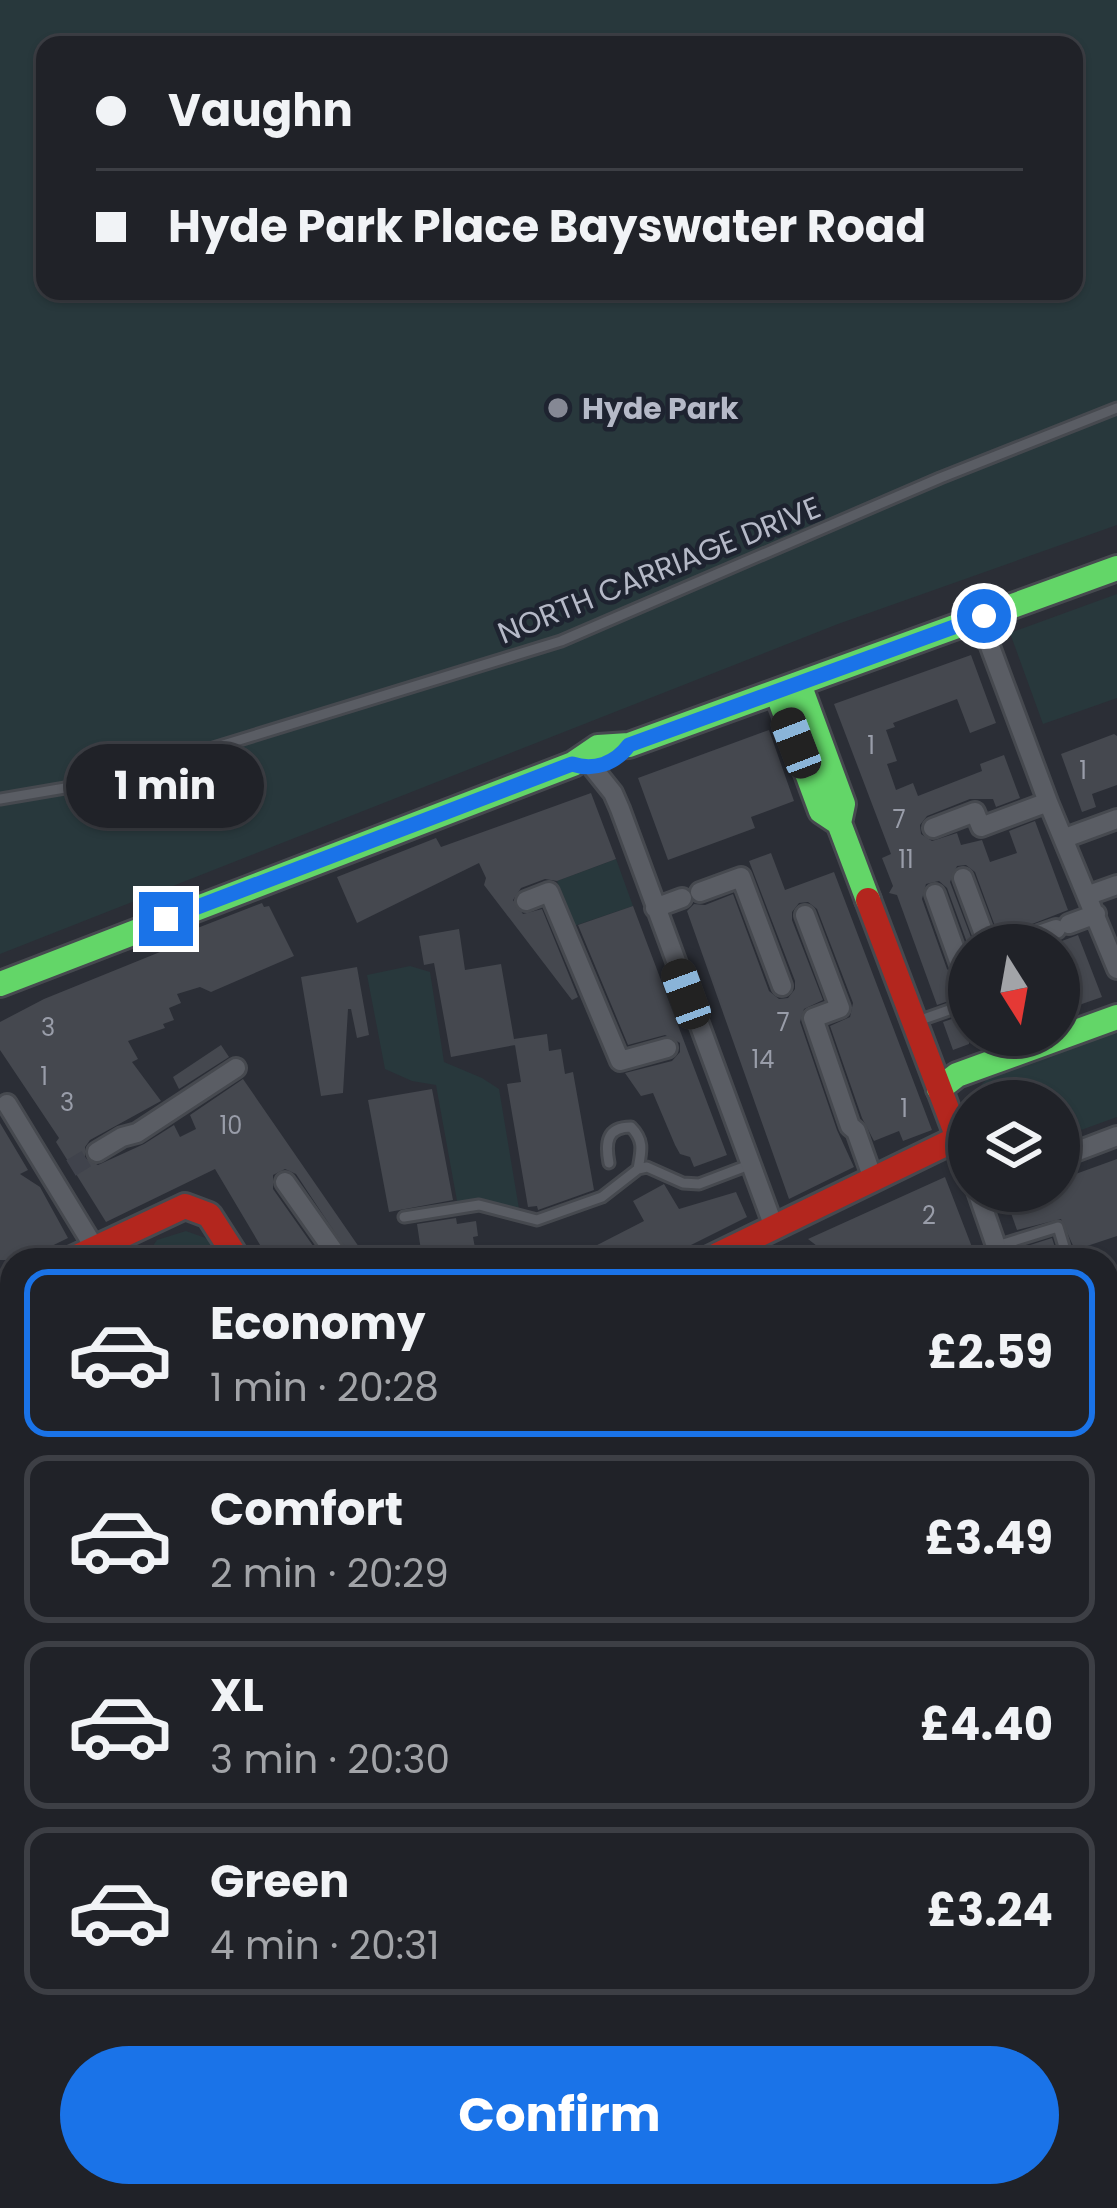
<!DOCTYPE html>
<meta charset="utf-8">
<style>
:root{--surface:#202228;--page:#2d2f34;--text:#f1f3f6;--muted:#a2a4a8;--line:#3d3f45;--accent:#1a73e8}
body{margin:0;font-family:Poppins,sans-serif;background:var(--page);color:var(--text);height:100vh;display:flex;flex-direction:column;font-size:45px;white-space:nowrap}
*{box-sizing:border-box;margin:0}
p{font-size:39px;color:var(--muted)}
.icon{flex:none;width:66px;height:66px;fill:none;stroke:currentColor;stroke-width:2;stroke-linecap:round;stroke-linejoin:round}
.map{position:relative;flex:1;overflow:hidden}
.panel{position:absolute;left:0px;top:1248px;width:1119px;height:960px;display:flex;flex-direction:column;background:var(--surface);border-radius:36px 36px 0 0;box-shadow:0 3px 9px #0004,0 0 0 3px var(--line)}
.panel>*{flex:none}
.top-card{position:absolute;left:36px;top:36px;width:1047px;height:264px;border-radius:24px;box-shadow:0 3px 9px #0004,0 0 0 3px var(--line);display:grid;align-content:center;height:264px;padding:0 60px;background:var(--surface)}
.needle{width:78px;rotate:169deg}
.controls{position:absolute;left:948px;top:924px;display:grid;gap:24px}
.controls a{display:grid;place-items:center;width:132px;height:132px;border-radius:50%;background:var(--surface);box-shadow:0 3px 9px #0004,0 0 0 3px var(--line);font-size:60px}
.end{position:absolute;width:54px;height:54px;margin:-27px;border:15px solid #1a73e8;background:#fff;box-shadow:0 0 0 6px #fff}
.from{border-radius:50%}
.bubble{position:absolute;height:84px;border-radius:42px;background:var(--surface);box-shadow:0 3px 9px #0004,0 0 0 3px var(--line);font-size:39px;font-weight:700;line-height:84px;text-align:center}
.car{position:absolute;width:36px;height:72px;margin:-36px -18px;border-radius:15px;box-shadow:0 0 9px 3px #0007;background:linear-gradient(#222 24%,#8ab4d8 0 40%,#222 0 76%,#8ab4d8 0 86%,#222 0)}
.top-card b{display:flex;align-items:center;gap:42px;height:114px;font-size:45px}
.top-card b+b{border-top:3px solid var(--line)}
.top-card i{width:30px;height:30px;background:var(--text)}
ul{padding:21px 0 0;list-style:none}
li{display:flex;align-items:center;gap:36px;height:168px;margin:0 24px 18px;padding:0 36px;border:6px solid var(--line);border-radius:24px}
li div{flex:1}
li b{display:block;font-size:45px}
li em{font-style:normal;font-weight:700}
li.on{border-color:var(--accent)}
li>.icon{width:108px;height:108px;stroke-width:1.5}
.primary-button{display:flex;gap:24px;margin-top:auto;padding:24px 60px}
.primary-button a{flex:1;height:138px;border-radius:72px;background:var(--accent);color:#fff;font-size:48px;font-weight:700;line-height:138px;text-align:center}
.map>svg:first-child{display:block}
.green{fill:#28383c;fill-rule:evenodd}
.building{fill:#45484f}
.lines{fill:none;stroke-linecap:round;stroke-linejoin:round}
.street-tunnel{stroke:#40434c;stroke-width:18;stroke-dasharray:18 9;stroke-linecap:butt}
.lane-casing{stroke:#46494f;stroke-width:15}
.street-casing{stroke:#46494f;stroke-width:24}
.fast-casing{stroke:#46494f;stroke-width:30}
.slow-casing{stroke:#46494f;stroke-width:30}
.jam-casing{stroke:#46494f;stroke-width:30}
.lane{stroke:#5a5d64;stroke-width:9}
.street{stroke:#5a5d64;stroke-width:18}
.fast{stroke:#63d668;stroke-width:24}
.slow{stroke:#ff974d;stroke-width:24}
.jam{stroke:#b3261e;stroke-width:24}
.route{stroke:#1a73e8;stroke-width:15}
.poi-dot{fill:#858894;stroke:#1e2330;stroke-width:4.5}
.labels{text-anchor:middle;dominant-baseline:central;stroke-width:9;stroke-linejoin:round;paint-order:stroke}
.number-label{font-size:24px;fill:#999da9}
.poi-label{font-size:30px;font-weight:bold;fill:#b5b9c7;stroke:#1e2330;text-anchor:start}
.street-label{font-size:30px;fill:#b5b9c7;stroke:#1e2330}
</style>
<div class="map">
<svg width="1117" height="2208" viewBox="0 0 1117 2208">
<rect width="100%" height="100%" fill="#2b2e36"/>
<path class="green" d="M0,0H1117V525L838,624L0,954ZM45,45H1074V291H45Z
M1117,594V698L1043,724L1010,633Z
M616,859L633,906L574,926L557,881Z
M410,966L430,972L444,1062L482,1078L499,1089L519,1209L476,1199L457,1201L436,1085L412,1081L385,1069L367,975Z
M1117,1026V1117L1059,1138V1101H974L981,1085L995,1071Z
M186,1231L211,1240L227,1260H143L157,1240Z
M1117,1648V1742L1107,1755V1661Z"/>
<path class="building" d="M971,655L996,723L970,733L957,699L893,723L895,727L886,730L897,761L887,764L896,790L913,783L918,796L982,771L980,764L1004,755L1020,798L996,807L993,799H970L927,816L920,825L921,834L932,841L957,833L961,845L982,840L990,862L1017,853L1009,831L1035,821L1068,910L999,937L975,872L966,865L957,866L950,882L974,945L969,948L947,888L939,881L926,884L922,899L947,969L956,977L969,975V994L937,1005L897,895L889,893L893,886L882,858L891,854L834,704Z
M769,730L794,801L751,817L755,828L668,860L638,778Z
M1114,734L1117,736V785L1092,794L1096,807L1082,812L1061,754Z
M591,793L616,859L557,881L545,879L521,888L513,900L523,914L542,909L578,997L572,1000L484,885L486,878L479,863L357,923L337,877L436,838L441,847Z
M771,853L785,890L834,872L932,1130L903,1141L899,1131L874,1141L862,1118L830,1026L850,1017L853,1003L817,909L808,902L799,903L792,912V920L823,1000L804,1009L800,1022L837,1130L854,1167L789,1199L687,911L694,904L705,905L733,894L769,991L779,999L788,998L795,989V981L749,861Z
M262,903L264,907L269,906L294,956L211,992L200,987L177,994L181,1003L169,1008L174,1020L163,1024L165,1028L128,1041L138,1059L132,1062L161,1101L90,1140L85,1147V1158L98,1165L144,1144L174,1125L180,1137L196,1129L190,1115L243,1079L368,1260H353L296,1174L285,1169L273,1175V1189L323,1260H269L215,1169L106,1222L56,1142L59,1138L0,1050V1022L44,999L160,952L158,947L182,934Z
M633,906L727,1155L694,1167L690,1157L680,1154L675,1145L653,1093L641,1096L625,1073L672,1061L680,1052V1043L665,1035L628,1045L578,925Z
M459,929L465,970L501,964L515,1045L451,1057L434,963L424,965L419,936Z
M1078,935L1102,997L1059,1012V980L1068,977L1071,968L1067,963L1059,962V945H1051Z
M357,967L369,1035L357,1038L351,1009H348L343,1093L321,1096L301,977Z
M969,1013V1044L953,1050L943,1022Z
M547,1034L549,1051L561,1049L565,1074L573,1072L594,1190L538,1210L537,1206L528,1207L507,1084L521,1082L514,1039Z
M221,1045L229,1057L179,1089L173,1077Z
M432,1089L453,1200L389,1212L368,1100Z
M0,1123L28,1170L20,1174L40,1187L68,1238L23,1260H0Z
M1117,1159V1236L1075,1250L1061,1219L1017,1230L1006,1199L1029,1191H1059V1180Z
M945,1177L977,1260H835L808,1239Z
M664,1184L679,1209L736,1192L747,1217L661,1260H568L644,1221L633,1201Z
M456,1218L457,1224L476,1221L478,1236L473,1237L475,1248L468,1249L470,1260H441L440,1254L422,1257L417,1224Z
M1052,1238L1059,1260H1029L1024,1247Z"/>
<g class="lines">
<path class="street-tunnel" d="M71,1168L97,1152"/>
<g class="lane-casing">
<path id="lane" d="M0,799L106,781L561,641L940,478L1117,408
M1059,971L1062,970
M915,1022L969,1003
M609,1163C605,1142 607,1127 631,1127C645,1141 641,1152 638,1169
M404,1217L479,1205L537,1220L602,1197L638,1169L647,1167L683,1183L699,1184L749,1165
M997,1246L1058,1227L1068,1260
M1107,1418L1117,1426
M1107,2012L1114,2002
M0,2201L4,2208
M644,2208L653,2196"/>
</g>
<g class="street-casing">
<path id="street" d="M984,616L988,641L1048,802L1117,969
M593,768L613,793L620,809L774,1227
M933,828L975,812L981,827L1048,802
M1065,838L1117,819
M963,878L988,945
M700,892L741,877L782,986
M935,894L960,964L969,961
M1089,895L1117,885
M526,901L549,892L620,1061L667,1048
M655,908L682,898
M805,915L840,1008L813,1018L850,1126L856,1131L873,1179
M1069,924L1096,914
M1010,945L1056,929
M7,1104L102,1260
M958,1138L969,1169
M97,1152L122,1137L137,1133L236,1068
M1059,1158L1117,1136
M285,1182L340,1260
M977,1191L1001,1260
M796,1260H797
M1107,1362L1117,1365
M1107,1627L1117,1613
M1107,1773L1117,1760
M1107,1900L1117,1907
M215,2196L221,2208
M612,2196L627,2208
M280,2208L294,2196
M427,2208L440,2196
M887,2208L893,2196"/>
</g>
<g class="fast-casing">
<path id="fast" d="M799,684L843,804L839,823L868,900
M777,692L821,811L839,823
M0,984L573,764L598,747L629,745L1117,568
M939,1089L957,1075L1117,1017
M0,1505L12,1514
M0,1975L12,1969"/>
</g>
<g class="slow-casing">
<path id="slow" d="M0,1613L12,1607
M0,2038L12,2062
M78,2196L83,2208
M920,2196L936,2208"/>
</g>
<g class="jam-casing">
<path id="jam" d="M70,1260L185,1206L209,1215L238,1260
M707,1260L958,1138L868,900
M0,1295L12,1289
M963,2196L976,2208"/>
</g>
<use href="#lane" class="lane"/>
<use href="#street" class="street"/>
<use href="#fast" class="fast"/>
<use href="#slow" class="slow"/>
<use href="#jam" class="jam"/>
</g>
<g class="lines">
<path class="route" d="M166,919L572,764C594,771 615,764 629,745L984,616"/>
</g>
<circle class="poi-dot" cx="558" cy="408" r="12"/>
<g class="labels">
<g class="number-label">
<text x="871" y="745">1</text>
<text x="1083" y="770">1</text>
<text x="899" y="819">7</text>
<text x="906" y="859">11</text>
<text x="783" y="1022">7</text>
<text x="48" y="1027">3</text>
<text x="763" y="1059">14</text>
<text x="44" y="1076">1</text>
<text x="67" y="1102">3</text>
<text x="904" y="1108">1</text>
<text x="231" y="1125">10</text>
<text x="929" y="1215">2</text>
</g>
<g class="poi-label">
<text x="582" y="408">Hyde Park</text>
</g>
<g class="street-label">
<text transform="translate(659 570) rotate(-22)">NORTH CARRIAGE DRIVE</text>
</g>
</g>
</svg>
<div class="controls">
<a><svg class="needle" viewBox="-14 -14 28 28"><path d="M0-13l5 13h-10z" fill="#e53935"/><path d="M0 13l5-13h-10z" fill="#a2a4a8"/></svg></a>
<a><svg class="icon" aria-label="layers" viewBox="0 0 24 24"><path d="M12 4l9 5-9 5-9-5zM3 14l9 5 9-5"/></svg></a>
</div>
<i class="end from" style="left:984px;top:616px"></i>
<i class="end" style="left:166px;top:919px"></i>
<div class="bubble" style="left:66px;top:744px;width:198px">1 min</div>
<i class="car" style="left:796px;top:743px;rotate:339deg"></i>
<i class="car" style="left:686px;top:994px;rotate:340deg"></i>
<div class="top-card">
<b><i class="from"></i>Vaughn</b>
<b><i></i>Hyde Park Place Bayswater Road</b>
</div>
<section class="panel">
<ul>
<li class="on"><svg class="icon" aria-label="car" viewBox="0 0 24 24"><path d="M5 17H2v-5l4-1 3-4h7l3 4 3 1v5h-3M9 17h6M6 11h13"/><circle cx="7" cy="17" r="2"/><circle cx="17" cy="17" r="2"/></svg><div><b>Economy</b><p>1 min · 20:28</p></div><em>£2.59</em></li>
<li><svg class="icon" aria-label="car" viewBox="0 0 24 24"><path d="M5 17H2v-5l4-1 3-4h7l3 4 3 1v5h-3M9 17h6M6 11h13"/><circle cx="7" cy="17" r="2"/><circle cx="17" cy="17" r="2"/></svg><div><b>Comfort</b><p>2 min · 20:29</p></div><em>£3.49</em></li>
<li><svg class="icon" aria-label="car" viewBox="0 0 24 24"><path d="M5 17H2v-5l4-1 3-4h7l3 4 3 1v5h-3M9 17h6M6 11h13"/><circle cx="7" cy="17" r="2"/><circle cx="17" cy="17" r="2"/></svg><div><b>XL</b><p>3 min · 20:30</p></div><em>£4.40</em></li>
<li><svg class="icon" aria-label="car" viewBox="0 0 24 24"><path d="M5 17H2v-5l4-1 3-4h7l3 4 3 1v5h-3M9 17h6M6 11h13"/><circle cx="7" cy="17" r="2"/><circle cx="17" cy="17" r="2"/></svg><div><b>Green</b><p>4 min · 20:31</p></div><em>£3.24</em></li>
</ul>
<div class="primary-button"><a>Confirm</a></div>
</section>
</div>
